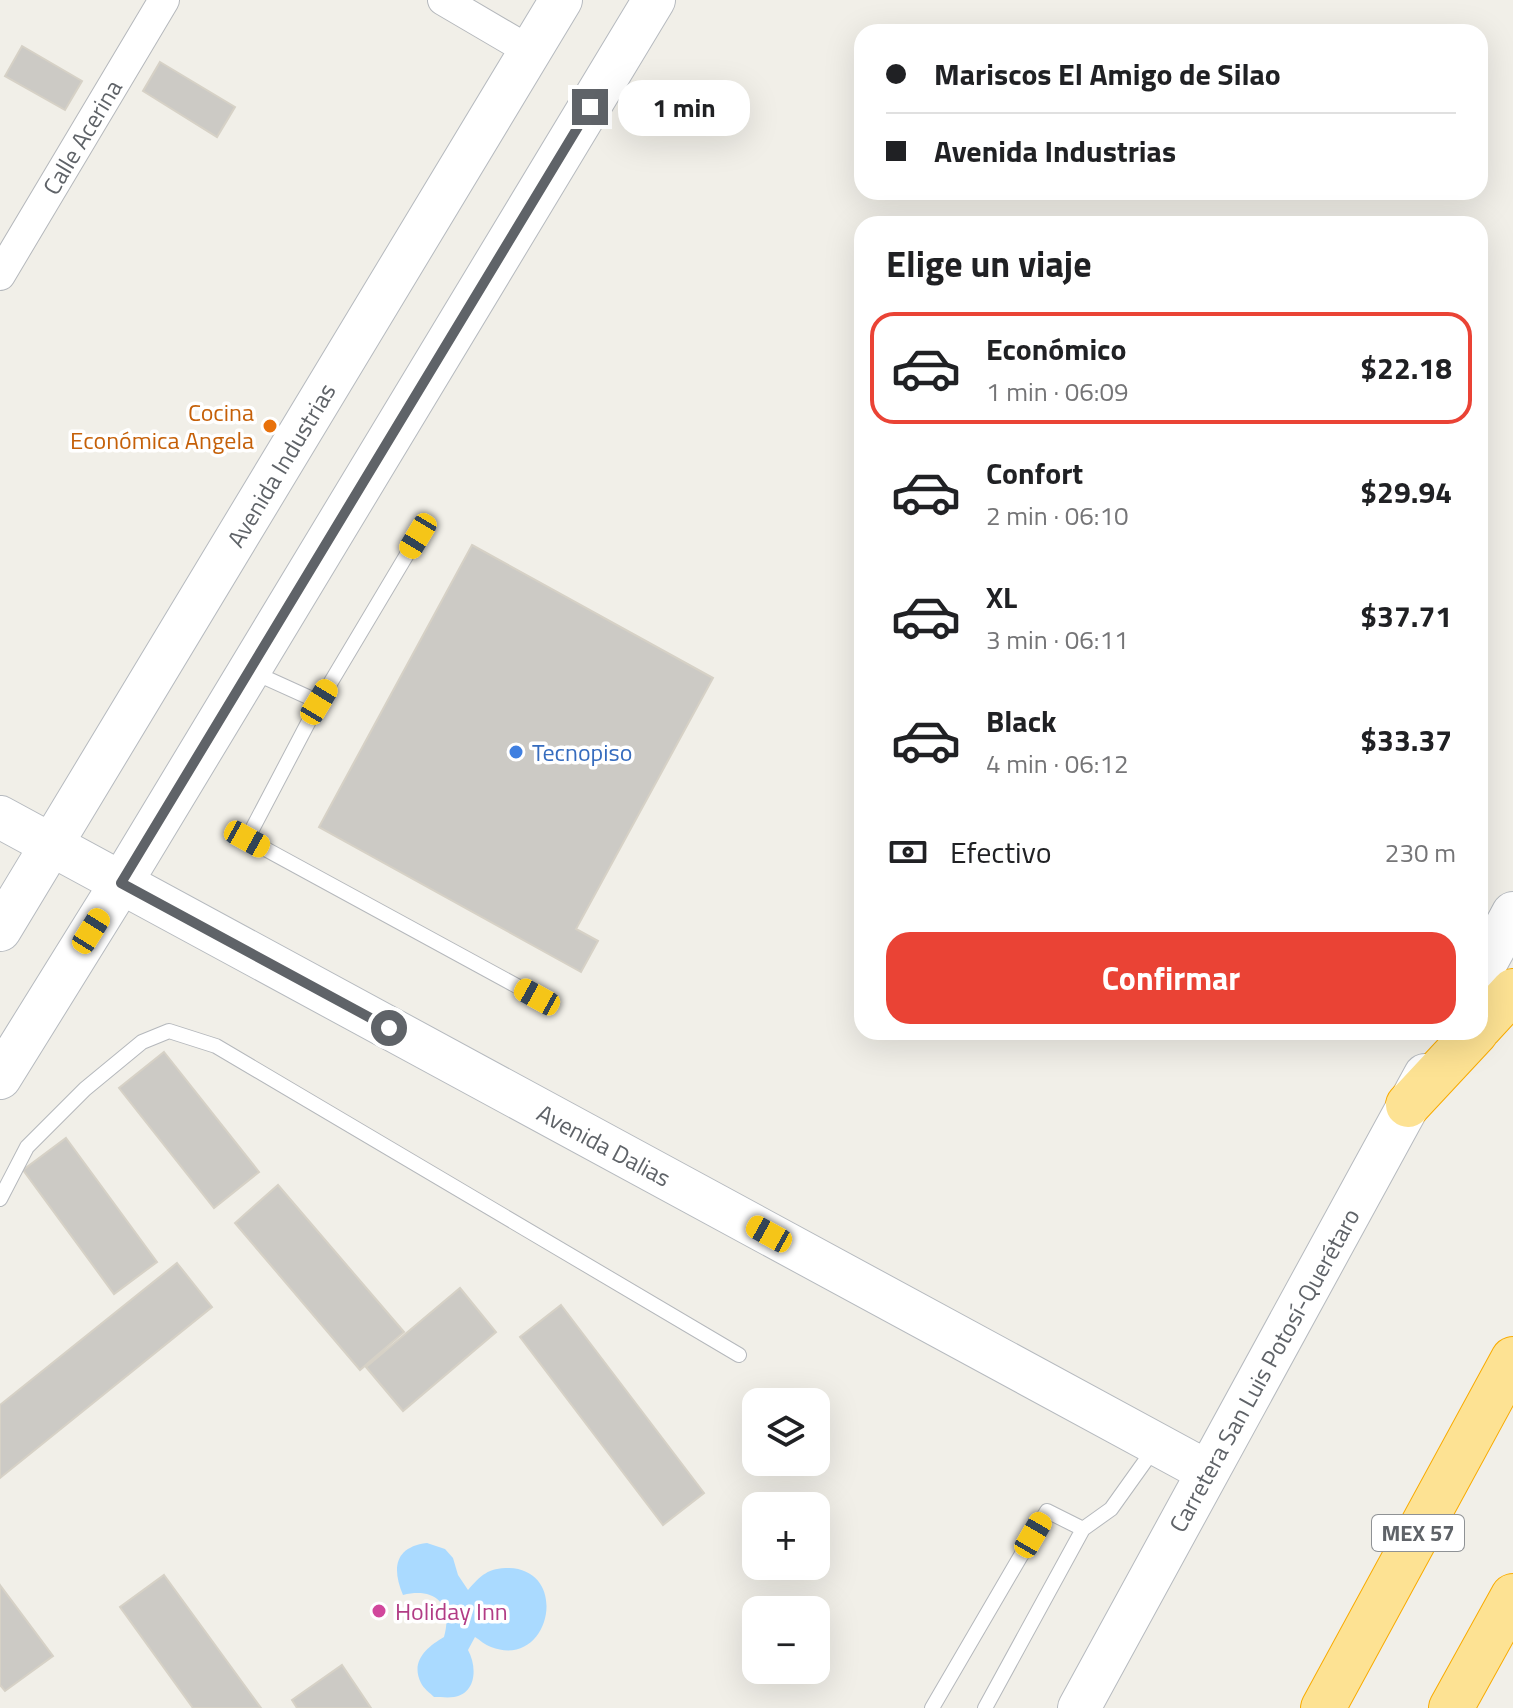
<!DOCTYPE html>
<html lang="es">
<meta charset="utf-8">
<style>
:root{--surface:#fff;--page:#f6f6f6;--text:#202124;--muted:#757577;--line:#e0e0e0;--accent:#ea4335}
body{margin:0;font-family:"Titillium Web",sans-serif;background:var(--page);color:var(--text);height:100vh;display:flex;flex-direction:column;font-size:30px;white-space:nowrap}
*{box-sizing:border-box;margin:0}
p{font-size:26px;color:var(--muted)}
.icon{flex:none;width:44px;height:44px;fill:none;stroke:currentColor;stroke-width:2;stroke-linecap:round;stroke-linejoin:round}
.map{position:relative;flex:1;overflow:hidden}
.details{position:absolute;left:854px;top:216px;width:634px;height:824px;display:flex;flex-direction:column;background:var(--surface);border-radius:24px;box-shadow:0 8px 32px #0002}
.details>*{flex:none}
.top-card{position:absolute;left:854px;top:24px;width:634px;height:176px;border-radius:24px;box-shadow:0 8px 32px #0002;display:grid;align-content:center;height:176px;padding:0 32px;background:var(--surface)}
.controls{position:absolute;left:742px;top:1388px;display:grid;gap:16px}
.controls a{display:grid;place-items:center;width:88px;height:88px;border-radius:16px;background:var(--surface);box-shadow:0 8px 32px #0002;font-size:40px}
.end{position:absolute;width:36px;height:36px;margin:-18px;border:10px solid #5f6368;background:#fff;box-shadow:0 0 0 4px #fff}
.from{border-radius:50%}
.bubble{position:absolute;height:56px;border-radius:24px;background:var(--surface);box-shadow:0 8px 32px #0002;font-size:26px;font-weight:700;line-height:56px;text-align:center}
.car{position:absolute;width:24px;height:48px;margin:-24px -12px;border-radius:10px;box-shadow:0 0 6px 2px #0007;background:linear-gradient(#f5c518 24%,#345 0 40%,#f5c518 0 76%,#345 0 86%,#f5c518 0)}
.top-card b{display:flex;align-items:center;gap:28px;height:76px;font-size:30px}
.top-card b+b{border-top:2px solid var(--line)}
.top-card i{width:20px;height:20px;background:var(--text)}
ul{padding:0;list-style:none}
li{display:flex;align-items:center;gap:24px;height:112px;margin:0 16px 12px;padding:0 16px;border:4px solid transparent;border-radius:24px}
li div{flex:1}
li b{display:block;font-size:30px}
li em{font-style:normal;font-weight:700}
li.on{border-color:var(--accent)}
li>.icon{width:72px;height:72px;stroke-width:1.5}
h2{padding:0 32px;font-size:36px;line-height:96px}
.pay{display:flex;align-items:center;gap:20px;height:88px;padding:0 32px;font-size:30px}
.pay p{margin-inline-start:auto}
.primary-button{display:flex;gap:16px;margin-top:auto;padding:16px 32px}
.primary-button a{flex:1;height:92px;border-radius:24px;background:var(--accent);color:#fff;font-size:32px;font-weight:700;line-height:92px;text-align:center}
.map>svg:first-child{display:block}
.water{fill:#aadaff}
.building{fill:#cccac5;stroke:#d6d1c6;stroke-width:2}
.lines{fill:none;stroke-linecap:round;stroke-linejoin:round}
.lane-casing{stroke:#b5b8bc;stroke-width:16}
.street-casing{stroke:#b5b8bc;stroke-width:32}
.secondary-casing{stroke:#b6babf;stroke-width:44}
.highway-casing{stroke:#f9ab00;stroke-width:46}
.lane{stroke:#fff;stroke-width:14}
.street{stroke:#fff;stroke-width:30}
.secondary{stroke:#fff;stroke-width:42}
.highway{stroke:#fde293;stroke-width:44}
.route{stroke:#5f6368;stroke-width:10}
.food-dot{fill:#e8710a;stroke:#fff;stroke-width:3}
.shop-dot{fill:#3f7fe0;stroke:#fff;stroke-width:3}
.hotel-dot{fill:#d1479c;stroke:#fff;stroke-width:3}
.labels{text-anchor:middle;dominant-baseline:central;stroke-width:7;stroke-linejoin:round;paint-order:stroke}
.shield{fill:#fff;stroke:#8f9295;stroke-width:2}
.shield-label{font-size:22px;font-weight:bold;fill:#5f6368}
.street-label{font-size:24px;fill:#5f6368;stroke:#fff}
.food-label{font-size:24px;fill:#c56008;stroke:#fff;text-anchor:end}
.shop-label{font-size:24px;fill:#366cbe;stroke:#fff;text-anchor:start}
.hotel-label{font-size:24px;fill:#b23c85;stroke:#fff;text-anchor:start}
</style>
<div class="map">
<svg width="1513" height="1708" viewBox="0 0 1513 1708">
<rect width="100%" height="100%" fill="#f1efe8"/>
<path class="water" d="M427,1543L445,1549L453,1558L458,1575L468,1590C481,1575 488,1568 509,1568C571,1570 550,1670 491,1647C485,1645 480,1640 475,1637L468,1650C477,1666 477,1693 454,1697C448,1698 440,1697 434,1697C430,1693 423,1688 421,1683C410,1661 427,1647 444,1637C453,1605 436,1587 403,1595C392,1569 394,1547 427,1543Z"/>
<path class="building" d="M22,46L82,81L65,110L5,76Z
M160,62L235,107L217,137L143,91Z
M472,545L713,678L576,929L598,941L581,972L319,827Z
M164,1052L259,1172L214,1208L119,1088Z
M66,1138L157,1262L114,1294L23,1170Z
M278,1185L404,1332L360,1370L235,1223Z
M177,1263L212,1307L0,1478V1405Z
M460,1288L496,1332L403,1411L366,1367Z
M561,1305L704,1493L663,1525L520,1337Z
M164,1575L261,1708H193L120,1607Z
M0,1585L53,1656L5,1691L0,1685Z
M342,1665L371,1708H297L292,1700Z"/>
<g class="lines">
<g class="lane-casing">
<path id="lane" d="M253,672L319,702L247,839L537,997
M319,702L418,536
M0,1199L27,1147L85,1089L142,1042L169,1031L216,1046L739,1355
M932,1708L1047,1511L1083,1529
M985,1708L1083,1529L1111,1509L1156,1446"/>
</g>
<g class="street-casing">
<path id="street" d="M443,0L530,51
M0,275L164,0"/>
</g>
<g class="secondary-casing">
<path id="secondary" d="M0,817L1208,1472
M0,930L561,0
M1480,974L1513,913
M0,1078L121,883L654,0
M1079,1708L1425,1075"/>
</g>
<g class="highway-casing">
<path id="highway" d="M1480,1027L1513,991
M1408,1105L1476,1032
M1323,1708L1513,1359
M1451,1708L1513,1596"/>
</g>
<use href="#lane" class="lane"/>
<use href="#street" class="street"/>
<use href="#secondary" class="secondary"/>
<use href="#highway" class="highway"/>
</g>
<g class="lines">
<path class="route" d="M389,1028L121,883L590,107"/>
</g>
<circle class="food-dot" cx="270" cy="426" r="8"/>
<circle class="shop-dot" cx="516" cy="752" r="8"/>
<circle class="hotel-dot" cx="379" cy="1611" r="8"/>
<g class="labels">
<rect class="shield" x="1372" y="1515" width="92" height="36" rx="6"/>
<g class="shield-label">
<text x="1418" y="1533">MEX 57</text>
</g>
<g class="street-label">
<text transform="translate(82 137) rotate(-59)">Calle Acerina</text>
<text transform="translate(281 465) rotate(-59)">Avenida Industrias</text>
<text transform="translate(604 1145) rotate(28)">Avenida Dalias</text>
<text transform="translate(1264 1370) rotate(-61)">Carretera San Luis Potosí-Querétaro</text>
</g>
<g class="food-label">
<text x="254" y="412">Cocina<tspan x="254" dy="28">Económica Angela</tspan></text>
</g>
<g class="shop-label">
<text x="532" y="752">Tecnopiso</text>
</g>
<g class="hotel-label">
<text x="395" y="1611">Holiday Inn</text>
</g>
</g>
</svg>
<div class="controls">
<a><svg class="icon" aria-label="layers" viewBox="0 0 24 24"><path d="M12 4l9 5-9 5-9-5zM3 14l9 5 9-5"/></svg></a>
<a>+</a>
<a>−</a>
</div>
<i class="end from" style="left:389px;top:1028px"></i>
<i class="end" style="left:590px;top:107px"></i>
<div class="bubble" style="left:618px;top:80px;width:132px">1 min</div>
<i class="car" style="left:418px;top:536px;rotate:211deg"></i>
<i class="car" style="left:319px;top:702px;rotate:31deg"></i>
<i class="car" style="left:247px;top:839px;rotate:119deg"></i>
<i class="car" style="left:91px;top:931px;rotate:32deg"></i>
<i class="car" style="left:537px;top:997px;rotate:299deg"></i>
<i class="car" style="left:769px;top:1234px;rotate:299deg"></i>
<i class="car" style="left:1033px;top:1535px;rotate:30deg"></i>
<div class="top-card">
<b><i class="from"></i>Mariscos El Amigo de Silao</b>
<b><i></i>Avenida Industrias</b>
</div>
<section class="details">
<h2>Elige un viaje</h2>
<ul>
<li class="on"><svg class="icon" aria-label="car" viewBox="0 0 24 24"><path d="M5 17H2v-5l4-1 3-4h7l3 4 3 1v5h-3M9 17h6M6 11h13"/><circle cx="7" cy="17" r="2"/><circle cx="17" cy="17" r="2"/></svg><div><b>Económico</b><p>1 min · 06:09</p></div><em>$22.18</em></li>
<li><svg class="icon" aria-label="car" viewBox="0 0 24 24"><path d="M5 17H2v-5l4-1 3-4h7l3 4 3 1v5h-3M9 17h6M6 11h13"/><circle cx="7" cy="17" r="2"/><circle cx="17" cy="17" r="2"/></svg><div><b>Confort</b><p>2 min · 06:10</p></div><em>$29.94</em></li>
<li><svg class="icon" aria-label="car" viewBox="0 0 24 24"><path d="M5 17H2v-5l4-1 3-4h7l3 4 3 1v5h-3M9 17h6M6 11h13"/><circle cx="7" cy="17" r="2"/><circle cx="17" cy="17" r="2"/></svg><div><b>XL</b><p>3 min · 06:11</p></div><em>$37.71</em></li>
<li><svg class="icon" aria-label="car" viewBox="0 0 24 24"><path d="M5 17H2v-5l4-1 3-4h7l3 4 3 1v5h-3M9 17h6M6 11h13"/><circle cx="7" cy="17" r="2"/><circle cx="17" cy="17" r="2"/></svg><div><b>Black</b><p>4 min · 06:12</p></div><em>$33.37</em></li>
</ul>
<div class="pay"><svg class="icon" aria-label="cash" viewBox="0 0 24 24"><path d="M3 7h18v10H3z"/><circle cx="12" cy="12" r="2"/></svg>Efectivo<p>230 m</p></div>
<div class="primary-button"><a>Confirmar</a></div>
</section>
</div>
